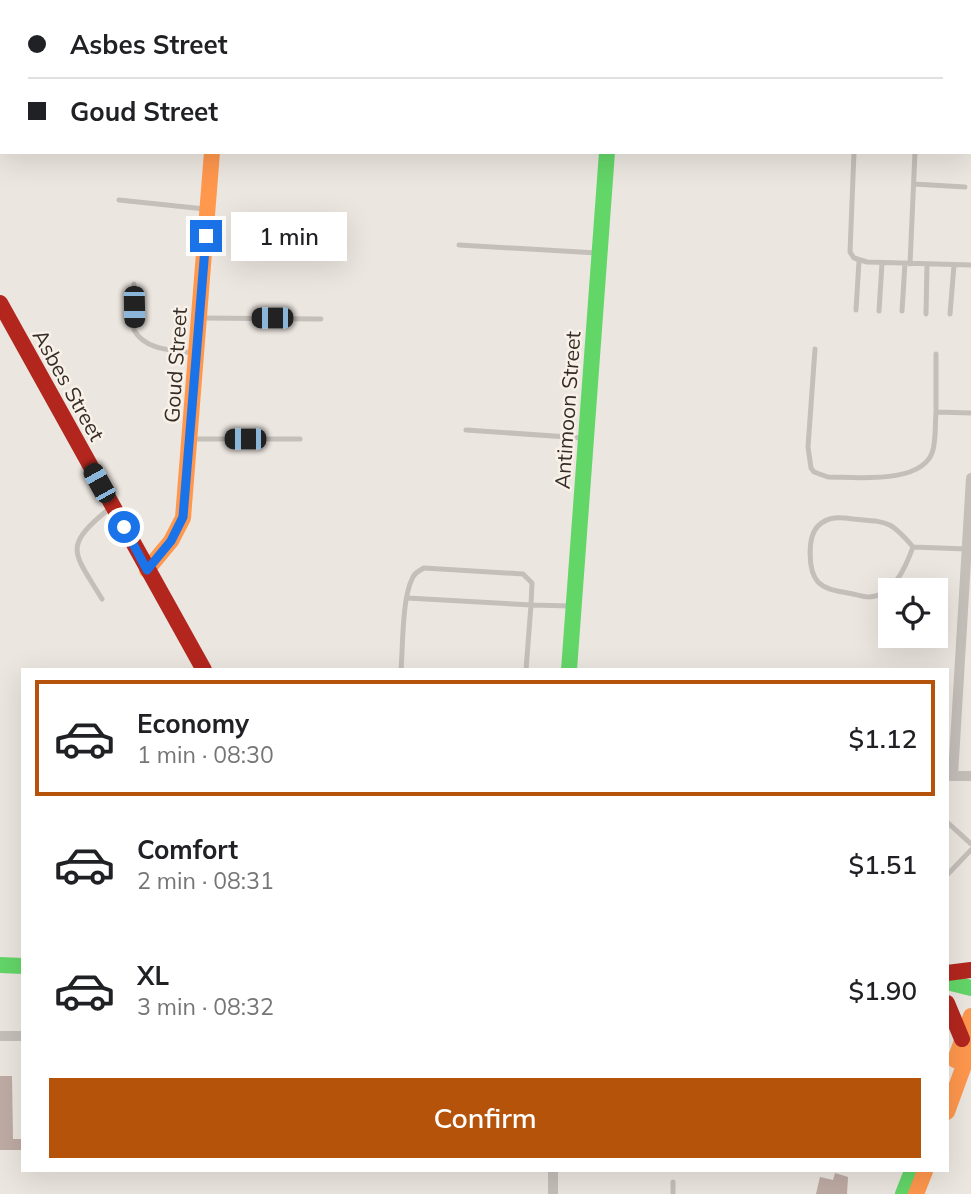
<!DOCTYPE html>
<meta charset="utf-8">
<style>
:root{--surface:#fff;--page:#f2f2f2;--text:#202124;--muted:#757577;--line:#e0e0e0;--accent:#b45309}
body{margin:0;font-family:Mulish,sans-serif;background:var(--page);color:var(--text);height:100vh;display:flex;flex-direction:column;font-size:26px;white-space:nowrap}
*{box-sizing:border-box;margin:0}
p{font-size:23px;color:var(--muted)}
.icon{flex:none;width:38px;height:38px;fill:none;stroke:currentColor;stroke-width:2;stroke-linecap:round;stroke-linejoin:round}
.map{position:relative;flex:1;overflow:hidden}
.side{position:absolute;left:21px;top:668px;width:928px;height:504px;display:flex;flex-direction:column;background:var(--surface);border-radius:0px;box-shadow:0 7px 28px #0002}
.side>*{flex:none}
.banner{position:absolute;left:0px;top:0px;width:971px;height:154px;box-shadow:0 7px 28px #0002;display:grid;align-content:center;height:154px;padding:0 28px;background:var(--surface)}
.controls{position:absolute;left:878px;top:578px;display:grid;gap:14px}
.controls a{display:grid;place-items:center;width:70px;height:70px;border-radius:0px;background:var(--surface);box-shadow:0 7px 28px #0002;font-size:35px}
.end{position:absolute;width:32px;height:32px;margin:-16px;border:9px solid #1a73e8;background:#fff;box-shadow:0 0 0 4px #fff}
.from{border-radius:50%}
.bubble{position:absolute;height:49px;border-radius:0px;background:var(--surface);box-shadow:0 7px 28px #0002;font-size:23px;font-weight:600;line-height:49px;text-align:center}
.car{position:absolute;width:21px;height:42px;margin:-21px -10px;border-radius:9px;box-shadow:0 0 5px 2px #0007;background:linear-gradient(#222 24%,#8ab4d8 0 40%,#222 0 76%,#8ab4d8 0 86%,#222 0)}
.banner b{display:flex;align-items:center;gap:24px;height:66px;font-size:26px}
.banner b+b{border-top:2px solid var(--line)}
.banner i{width:18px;height:18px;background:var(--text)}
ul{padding:12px 0 0;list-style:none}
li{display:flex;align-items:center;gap:21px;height:116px;margin:0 14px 10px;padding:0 14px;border:4px solid transparent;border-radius:0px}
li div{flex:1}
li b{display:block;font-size:26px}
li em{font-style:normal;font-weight:600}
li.selected{border-color:var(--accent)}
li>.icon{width:63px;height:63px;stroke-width:1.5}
.button{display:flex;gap:14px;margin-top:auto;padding:14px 28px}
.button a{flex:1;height:80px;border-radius:0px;background:var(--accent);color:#fff;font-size:28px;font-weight:600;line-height:80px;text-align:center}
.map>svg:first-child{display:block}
.building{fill:#beaba4}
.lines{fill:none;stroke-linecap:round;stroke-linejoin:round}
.lane{stroke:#c5bfba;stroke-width:5}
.street{stroke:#c5bfba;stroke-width:10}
.fast{stroke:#63d668;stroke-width:16}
.slow{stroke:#ff974d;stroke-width:16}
.jam{stroke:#b3261e;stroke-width:16}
.route{stroke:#1a73e8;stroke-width:9}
.labels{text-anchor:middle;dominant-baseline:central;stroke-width:5;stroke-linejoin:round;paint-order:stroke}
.street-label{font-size:21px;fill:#352c28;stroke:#f8f1e8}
</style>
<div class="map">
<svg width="971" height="1194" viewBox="0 0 971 1194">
<rect width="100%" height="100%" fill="#ece6e0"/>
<path class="building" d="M0,1076H12L13,1139H23V1150H0Z
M835,1173L848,1177L847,1194H816L820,1177L833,1180Z"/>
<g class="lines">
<path class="lane" d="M132,0L133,2
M970,39L971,38
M854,152L850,252L854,258L867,262L971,265
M914,184L965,187
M119,200L205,209
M459,245L597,253
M910,264L915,152
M134,284V330C146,351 173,350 194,353
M856,310L859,261
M879,311L882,263
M902,311L905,263
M926,314L927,264
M950,314L954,265
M203,318L321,319
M815,349L808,447L811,468L814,472L828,477C855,477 924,485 933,450C936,438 935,424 936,412
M936,354V412L971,413
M466,430L583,438
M190,439H300
M913,547C906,566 894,596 869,597C863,597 855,594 848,593C837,591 826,590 818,582C808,571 807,537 818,526C828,516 840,517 853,519C887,522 890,520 913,547L966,549
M102,599C73,551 62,547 110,508
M401,670C403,646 402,599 412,579C414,573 419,571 424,568L523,574L532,583L531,605L407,598
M526,670L531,605L571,606
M947,822L971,844
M947,875L971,850
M673,1194V1182"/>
<path class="street" d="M224,2V0
M618,2V0
M950,776H971
M953,776L971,478
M0,1036H23
M553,1171V1194"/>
<path class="fast" d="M569,670L607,152
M0,965L23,966
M947,982L971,988
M903,1194L912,1171"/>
<path class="slow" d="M147,570L171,541L183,518L212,152
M955,1060L971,1016
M947,1112L971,1046
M916,1194L925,1171"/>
<path class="jam" d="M0,303L204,670
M947,973L971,970
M947,1003L962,1039"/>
</g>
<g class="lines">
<path class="route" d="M124,527L147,570L171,541L183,517L206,236"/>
</g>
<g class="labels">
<g class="street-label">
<text transform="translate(175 365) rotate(-86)">Goud Street</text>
<text transform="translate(69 385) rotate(61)">Asbes Street</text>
<text transform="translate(567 410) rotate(-86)">Antimoon Street</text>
</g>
</g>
</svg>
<div class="controls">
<a><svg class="icon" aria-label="locate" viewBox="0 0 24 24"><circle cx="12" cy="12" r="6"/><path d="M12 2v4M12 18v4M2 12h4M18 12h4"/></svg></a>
</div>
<i class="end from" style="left:124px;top:527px"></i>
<i class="end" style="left:206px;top:236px"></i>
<div class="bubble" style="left:231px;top:212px;width:116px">1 min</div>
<i class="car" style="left:134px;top:307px;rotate:179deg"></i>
<i class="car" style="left:272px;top:318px;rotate:270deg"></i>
<i class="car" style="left:245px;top:439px;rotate:270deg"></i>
<i class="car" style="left:99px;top:483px;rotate:331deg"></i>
<div class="banner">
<b><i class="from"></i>Asbes Street</b>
<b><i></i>Goud Street</b>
</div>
<section class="side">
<ul>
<li class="selected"><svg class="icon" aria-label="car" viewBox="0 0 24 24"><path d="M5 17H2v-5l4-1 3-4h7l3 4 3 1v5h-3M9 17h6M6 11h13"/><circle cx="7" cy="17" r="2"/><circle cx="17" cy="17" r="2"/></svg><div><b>Economy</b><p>1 min · 08:30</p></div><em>$1.12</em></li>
<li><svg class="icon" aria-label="car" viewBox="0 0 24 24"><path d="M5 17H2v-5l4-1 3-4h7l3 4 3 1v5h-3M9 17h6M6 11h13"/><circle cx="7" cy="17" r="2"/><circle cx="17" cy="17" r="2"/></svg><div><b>Comfort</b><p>2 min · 08:31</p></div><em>$1.51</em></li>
<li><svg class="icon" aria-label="car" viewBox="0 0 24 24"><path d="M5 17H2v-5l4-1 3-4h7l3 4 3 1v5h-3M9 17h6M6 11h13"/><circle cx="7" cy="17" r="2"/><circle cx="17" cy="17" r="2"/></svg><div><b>XL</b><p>3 min · 08:32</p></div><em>$1.90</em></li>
</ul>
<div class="button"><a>Confirm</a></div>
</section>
</div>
